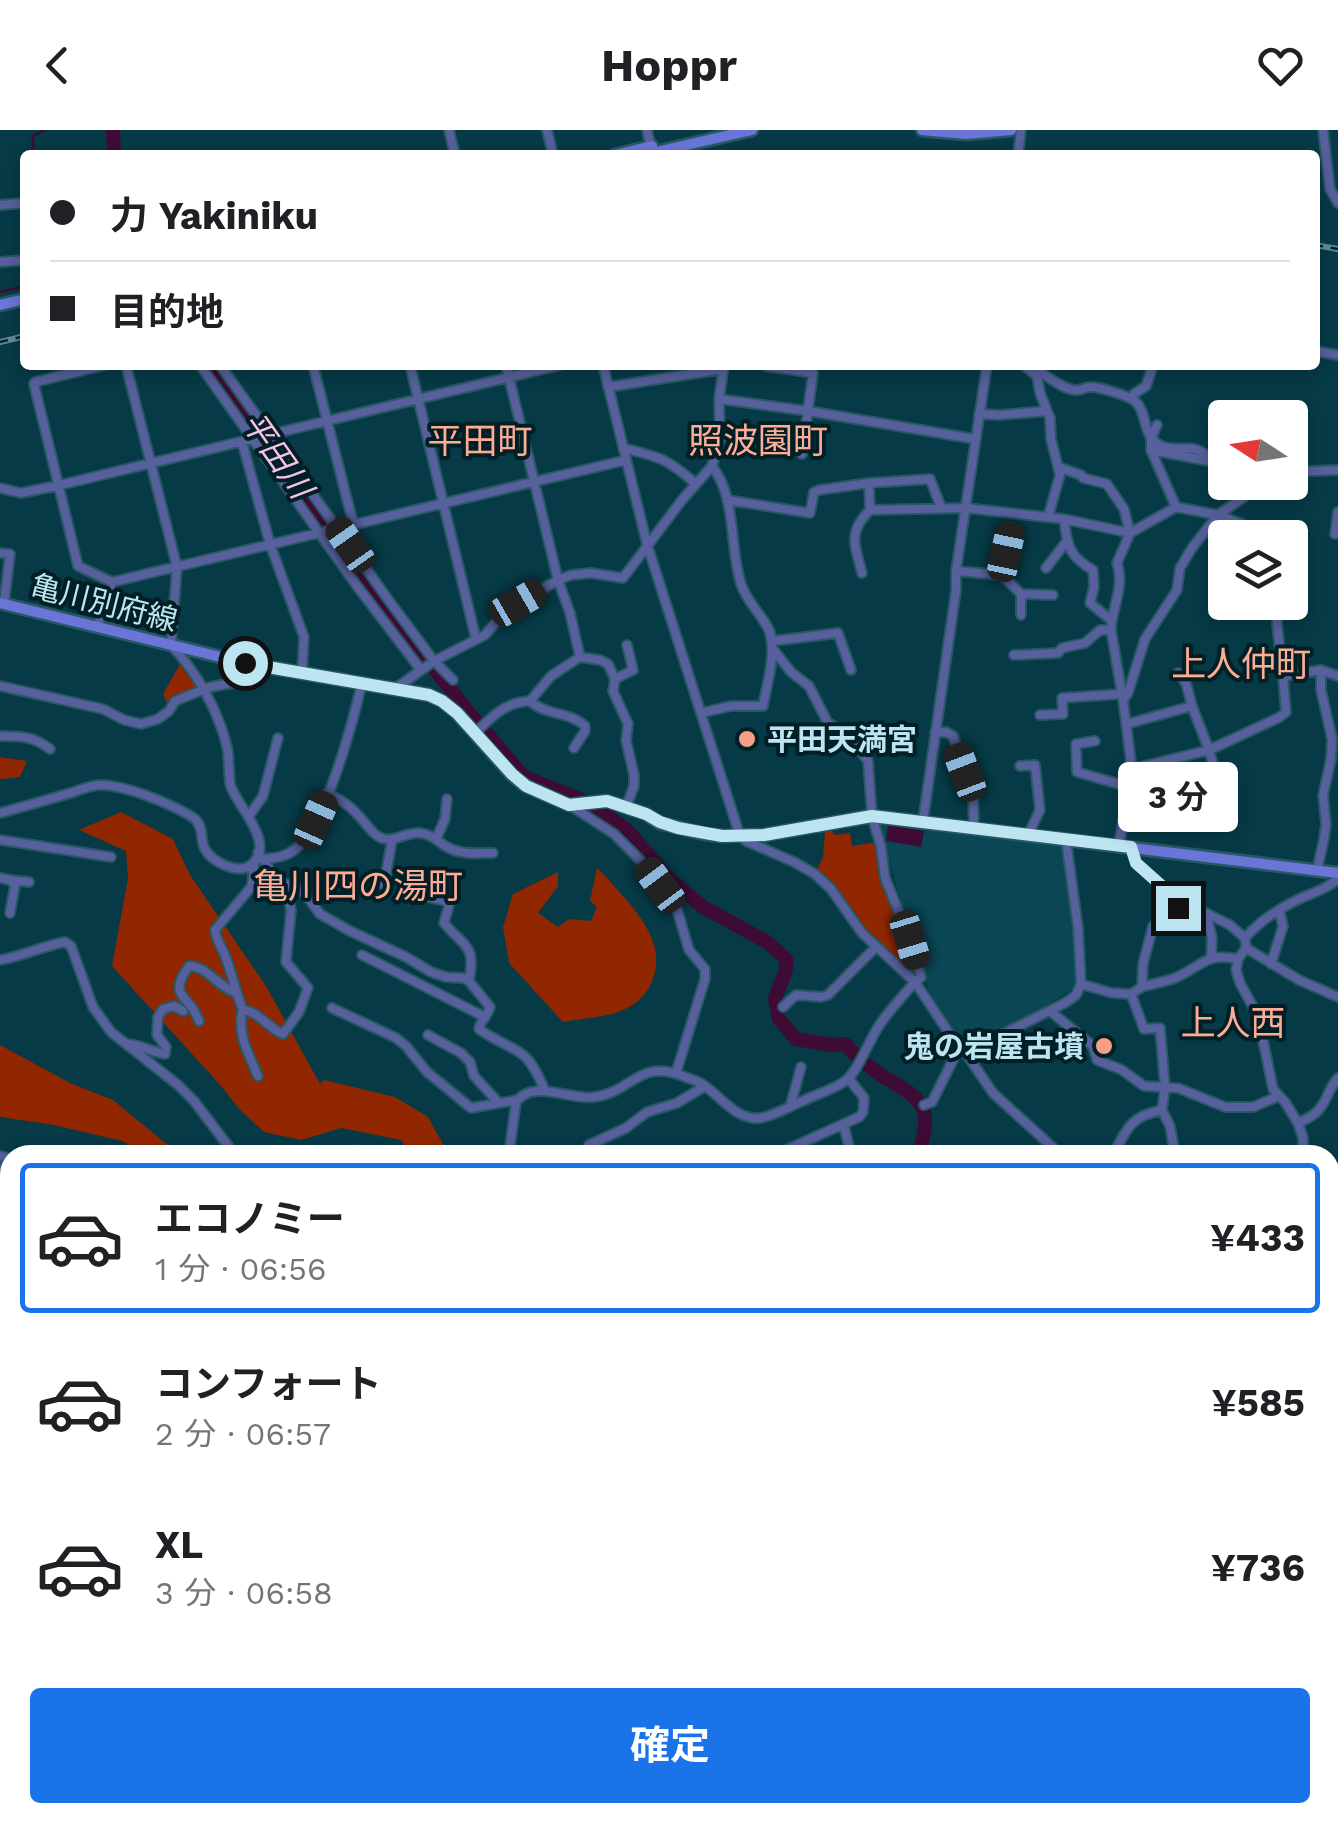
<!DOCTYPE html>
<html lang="ja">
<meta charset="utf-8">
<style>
:root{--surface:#fff;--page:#f2f2f2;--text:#202124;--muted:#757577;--line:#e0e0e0;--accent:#1a73e8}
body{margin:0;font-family:"Work Sans","Noto Sans JP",sans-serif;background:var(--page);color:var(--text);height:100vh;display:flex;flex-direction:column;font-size:38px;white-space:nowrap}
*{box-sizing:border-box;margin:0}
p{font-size:32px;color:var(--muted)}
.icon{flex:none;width:55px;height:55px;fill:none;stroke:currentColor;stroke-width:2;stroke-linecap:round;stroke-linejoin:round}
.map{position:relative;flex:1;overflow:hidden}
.side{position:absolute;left:0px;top:1015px;width:1340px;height:678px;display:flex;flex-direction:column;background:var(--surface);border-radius:30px 30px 0 0;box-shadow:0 5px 15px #0003}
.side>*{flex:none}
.banner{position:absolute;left:20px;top:20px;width:1300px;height:220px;border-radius:10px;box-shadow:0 5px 15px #0003;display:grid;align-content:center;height:220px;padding:0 30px;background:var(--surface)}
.needle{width:65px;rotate:282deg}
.fabs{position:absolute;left:1208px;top:270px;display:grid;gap:20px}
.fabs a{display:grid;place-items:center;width:100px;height:100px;border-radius:10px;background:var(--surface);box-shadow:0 5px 15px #0003;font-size:50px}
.end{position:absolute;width:45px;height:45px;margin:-22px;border:12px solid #bde5f1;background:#111;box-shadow:0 0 0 5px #111}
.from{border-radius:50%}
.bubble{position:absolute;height:70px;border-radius:10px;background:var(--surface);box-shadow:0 5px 15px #0003;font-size:32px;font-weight:700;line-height:70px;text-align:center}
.car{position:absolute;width:30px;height:60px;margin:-30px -15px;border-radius:12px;box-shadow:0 0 8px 2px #0007;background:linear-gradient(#222 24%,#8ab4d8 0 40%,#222 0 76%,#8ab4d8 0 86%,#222 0)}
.banner b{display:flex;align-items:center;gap:35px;height:95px;font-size:38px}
.banner b+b{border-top:2px solid var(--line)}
.banner i{width:25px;height:25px;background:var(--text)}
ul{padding:18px 0 0;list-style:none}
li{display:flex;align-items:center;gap:30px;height:150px;margin:0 20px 15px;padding:0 10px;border:5px solid transparent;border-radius:10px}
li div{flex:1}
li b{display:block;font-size:38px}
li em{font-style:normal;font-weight:700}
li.selected{border-color:var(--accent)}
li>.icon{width:90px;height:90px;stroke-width:1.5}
.action{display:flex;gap:20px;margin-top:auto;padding:20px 30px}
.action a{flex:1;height:115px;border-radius:10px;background:var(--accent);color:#fff;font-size:40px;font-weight:700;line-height:115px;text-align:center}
header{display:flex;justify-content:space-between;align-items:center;height:130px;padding:0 30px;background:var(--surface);font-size:45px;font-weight:700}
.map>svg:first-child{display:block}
.built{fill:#0a4653}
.green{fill:#902700}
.water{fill:#3e0b34}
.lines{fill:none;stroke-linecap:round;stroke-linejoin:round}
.stream{stroke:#3e0b34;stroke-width:2.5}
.river{stroke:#3e0b34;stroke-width:14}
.street-casing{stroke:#275965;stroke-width:12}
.secondary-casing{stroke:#275965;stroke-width:15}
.street{stroke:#575f9c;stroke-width:8}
.secondary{stroke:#6b75d7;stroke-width:10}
.rail-casing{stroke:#5c8a96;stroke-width:6}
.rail{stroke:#031f26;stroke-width:2.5;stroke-dasharray:8;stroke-linecap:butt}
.route{stroke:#bde5f1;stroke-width:12}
.poi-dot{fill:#f49f86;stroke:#031f26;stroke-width:4}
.labels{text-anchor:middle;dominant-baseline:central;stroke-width:8;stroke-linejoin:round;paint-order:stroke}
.street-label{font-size:30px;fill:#bde5f1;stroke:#031f26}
.poi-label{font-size:30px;font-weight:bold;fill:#bde5f1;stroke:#031f26;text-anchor:start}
.water-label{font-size:32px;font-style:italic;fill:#f6c3e8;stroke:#031f26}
.quarter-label{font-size:35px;fill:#fdad96;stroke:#031f26}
</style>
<header><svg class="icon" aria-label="back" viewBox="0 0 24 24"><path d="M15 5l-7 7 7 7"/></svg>Hoppr<svg class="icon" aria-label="heart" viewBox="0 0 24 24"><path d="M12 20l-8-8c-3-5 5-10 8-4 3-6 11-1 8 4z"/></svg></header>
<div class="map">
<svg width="1338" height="1691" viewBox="0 0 1338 1691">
<rect width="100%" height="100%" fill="#063a46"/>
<path class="built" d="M876,689L1064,717L1074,785L1077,856L1026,889L963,919L929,861Z"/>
<path class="green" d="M180,534L197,557L173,567L168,575L163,564Z
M0,627L27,631L20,647L0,649Z
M121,682L173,709L190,745L266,856L320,954L324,950L395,967L428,987L449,1025H411L401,1010L341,998L301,1010L264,1002L239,979L222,957L112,836L128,748L126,721L79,700Z
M832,700L834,705L850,703L852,716L878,712L892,772L919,846L915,848L864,801L843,770L817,740L823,727L825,701Z
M597,737C623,768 671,807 652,851C647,864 637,874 625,879C607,888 583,888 563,892L509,833L503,797L513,764L558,742V756L538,783L558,797L569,789L591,791L597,777L590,771Z
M0,915L70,953L113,970L180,1025H150L122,1011L54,995L0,987Z
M140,1682H357L372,1691H135Z
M774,1683V1682L892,1683L869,1691H755Z
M1160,1683V1682L1210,1683L1196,1691H1154Z"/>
<path class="water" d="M888,695L924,701L921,717L886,711Z"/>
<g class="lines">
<path class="stream" d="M33,25V6L45,0
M0,162L25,156"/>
<path class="river" d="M113,0L114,25
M212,235L254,290L316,383L383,475L471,585L524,647L582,670L603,682L629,702L669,749L703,777L767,812L786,829V840L775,868L779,889L796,909L832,915L845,914C856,926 867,936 881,945C900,958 927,966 925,994C925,1004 921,1015 919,1025
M1330,1244L1338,1253
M1330,1593L1338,1583
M1275,1691L1276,1682"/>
<g class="street-casing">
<path id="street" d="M449,0L455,25
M547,0L553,25
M647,0L651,19
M1323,0L1330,59L1338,73
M1018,25L1021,0
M0,75L25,73
M0,132L25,130
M1315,221L1338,225
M105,235L35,252L34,254L78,436L112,452L626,330
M200,235L357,456L421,540
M220,235L390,472L434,531L453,550
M313,235L353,393
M410,235L476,509
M603,235L647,414L740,706L746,711L794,732L815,744L831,759L862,803L915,852L959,918L963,919L993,963L1061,1025
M1023,235L1037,246L1040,242C1050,248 1063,259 1075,260C1082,261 1084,257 1090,257C1097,256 1129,266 1135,271C1149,284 1141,308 1162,316C1182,324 1193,309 1212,331
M766,236L813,243L802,324
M1037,246L1040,263L1050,288L1051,309L1060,345L1048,387
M608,257L723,239
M719,269L808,281L975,309
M1132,269L1134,264L1146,256L1153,235
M979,284L1000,285L1047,281
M1157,295L1151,308V320L1176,377
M242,312L270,414L304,507L302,543
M623,318C659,327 667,328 696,354
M1151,320L1225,334
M1058,337L1081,345L1083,348L1107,354L1124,379L1130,403L1117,433C1125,456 1112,477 1111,500L1123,570
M1290,342L1338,340
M0,358L21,363L60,355L560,235
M727,370L810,383L814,362L819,360L869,353L930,349L941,377
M870,380L966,378L1064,389L1130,403L1176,377L1218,385L1278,408
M1064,389C1067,415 1069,427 1093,440L1094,457L1090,473L1111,490
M1335,404L1338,382
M1290,413L1299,417L1290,439
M0,423L10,424L4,474
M1046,438L1067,411
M956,441L1002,445L1021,464L1053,465
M862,443C855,415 847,403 870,380L869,353
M1002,445L1012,398
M1021,464V485
M1278,472L1277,494L1283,546L1321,540L1338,546
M97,497L112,452
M772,511L838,503L851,540
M1014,525L1058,523L1062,518L1085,513L1100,500H1111
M580,527L600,530L608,534L615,549L613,561L628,594L626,610L634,645V656L626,677
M1178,543L1186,553L1192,576
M615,549L633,540L627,515
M0,556L103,579L124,590L141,594L158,589L169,581L175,571L210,557L232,553L262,536
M396,558L434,531L485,505L506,480L558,450L571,445L591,443L623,448L682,370L712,336L720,309L719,269L724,235
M530,571C546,586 569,581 585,596V601L574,618
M701,583L731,576H763C767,554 775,529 771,507C769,491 747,474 741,454C729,416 737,368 712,336
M1040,585L1063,584L1062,568L1120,564
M475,603C493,586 505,572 530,571L551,546L580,527L570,483L558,450L506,235
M935,603L946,602L953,606L973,665L974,697
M0,606C20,606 33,606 50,619
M1095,611L1076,614L1077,642L1129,657
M1020,636L1035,635L1040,680L1028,705
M1132,639L1209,620L1278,588L1286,582L1283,546
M327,663C339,669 350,675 359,686C364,691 369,699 375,704C390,717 403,702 419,703C432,704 437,711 447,717C461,725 478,723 493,723
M571,676L614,704L644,734L676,776L689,820L705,839V849L676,943
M0,683C22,677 44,671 67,664C78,661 92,654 103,655C128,657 155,668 176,678C182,681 192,686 196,690C204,699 200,710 205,719C212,732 238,745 251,735C279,713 232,671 230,653C229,643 229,633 228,622C221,585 197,542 171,515L177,437L126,235
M1125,685L1221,662L1209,620L1192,576L1127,594
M249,686L263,666L278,608
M923,691L956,460V441L987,235
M436,709L445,689L447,669
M0,710L111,727
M1119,715L1132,639L1123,570L1128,563L1145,509L1177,460L1180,438L1192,418L1218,385L1244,367L1251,352
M1131,717L1136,733L1183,774L1200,780L1230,795L1245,808L1246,818L1299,850L1338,867
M264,729C275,728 285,727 294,720C325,699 353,591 362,553
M1317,740L1324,709L1326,694L1323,665L1331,629L1332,609L1321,560V540
M0,748L10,750L15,755L10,783
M10,750L29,752
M279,753L293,755L302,760L320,784L350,801L406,827L431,842L446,847L463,848L469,851L490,877C488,886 480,891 479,899C516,925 525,912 545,961
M384,755L392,710
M409,763L446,771L449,775L444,793C465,818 476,814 469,851
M1206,783L1212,808L1211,829
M1245,808C1260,790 1280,778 1301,768C1313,763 1329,758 1338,748
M1246,818L1238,829L1236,840L1240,853L1258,886L1273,959L1285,972L1298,993L1303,1008V1025
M362,825L485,887
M0,830C23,826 42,816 65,812L71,816L93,877L111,902L178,955L194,971L235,1025
M1271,834L1283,796L1279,780
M1081,854L1112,863L1131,864L1144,899L1160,898L1165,957L1162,980L1170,996L1175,1025
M1142,857C1152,854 1164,852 1175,848C1201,837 1205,822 1238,829
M1131,864L1142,857L1143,834L1153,796L1183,774
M783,877L796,865L821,867L828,865L876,817
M332,878L396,908L406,916L427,942L471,978L517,970
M243,880C236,864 233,847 227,831C224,820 216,811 215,800L252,756L254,733
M1050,881L1093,916L1097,930L1122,940L1144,956L1178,958L1225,977H1253L1279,966
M199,891C190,864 166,868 189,836C208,836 218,858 237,863
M428,905L461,923L470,932L474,946L498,972
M126,914C141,914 151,922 165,924L166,917L157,905L158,887L163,879L174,876L183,881
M965,923L1065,873L1076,865L1081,854L1078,798L1066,710
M258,946C249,925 236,902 243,880C258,881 268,898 283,904L299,882L308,858L286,832L291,780L288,768L258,722
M924,975L932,972L959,918
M790,977L801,937
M1298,993C1306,989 1315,986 1320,978C1328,969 1329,957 1338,948
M844,996L851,1025
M589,1015L626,998L647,982L677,973L705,956
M345,1025C352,1018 364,1020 373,1025
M512,1025L510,1016L516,972C534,948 570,971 595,967C633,962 639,926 688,948C693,950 698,951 702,954C720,965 736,991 760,988C774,986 790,976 803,971C816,964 833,960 845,951C857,943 868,913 877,899C883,888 912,854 921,847L910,809L885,748L881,717L872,686L868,631L847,603L828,593L809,556L791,542L773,519
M775,1025L859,987L863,982L864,968L849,949
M1113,1025C1127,998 1131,986 1162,980
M0,1026L8,1028L0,1046
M1330,1202L1338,1212
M0,1360L10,1354
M1330,1502L1338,1511
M1338,1519L1335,1527L1338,1532
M0,1530L10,1537
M0,1650L10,1658
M1330,1675L1338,1656
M40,1682L50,1691
M85,1682V1691
M487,1682L486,1688L524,1691
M292,1691L293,1682
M374,1691L375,1682
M647,1691L652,1682"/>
</g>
<g class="secondary-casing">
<path id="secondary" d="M922,0L966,4L1011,0
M615,25L652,16
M643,25L752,0
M0,175L25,169
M0,473L245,533L429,565L442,571L457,583L512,645L526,656L569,675L607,671L646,684L660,693L705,704L722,706L764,705L872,686L1338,743
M1330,1108L1338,1076
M1057,1682L1067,1691
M1316,1682L1318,1691
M406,1691L410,1682
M1243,1691L1248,1682"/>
</g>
<use href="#street" class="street"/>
<use href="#secondary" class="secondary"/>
<g class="rail-casing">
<path id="rail" d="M1315,115L1338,119
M0,212L25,206"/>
</g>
<use href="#rail" class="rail"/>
</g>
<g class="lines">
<path class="route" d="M245,533L429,565L442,571L457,583L512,644L526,656L569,675L607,671L646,684L660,692L678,698L722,706L764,705L872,686L1131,717L1136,733L1182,774L1178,778"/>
</g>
<g class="poi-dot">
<circle cx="747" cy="609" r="10"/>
<circle cx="1104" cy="916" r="10"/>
</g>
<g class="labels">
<g class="street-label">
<text transform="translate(104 473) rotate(14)">亀川別府線</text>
</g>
<g class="poi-label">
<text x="767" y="609">平田天満宮</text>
<text x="1084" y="916" text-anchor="end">鬼の岩屋古墳</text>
</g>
<g class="water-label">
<text transform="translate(277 325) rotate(55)">平田川</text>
</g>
<g class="quarter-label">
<text x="480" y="311">平田町</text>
<text x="758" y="311">照波園町</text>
<text x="1241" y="534">上人仲町</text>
<text x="358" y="756">亀川四の湯町</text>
<text x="1233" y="893">上人西</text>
</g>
</g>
</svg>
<div class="fabs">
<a><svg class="needle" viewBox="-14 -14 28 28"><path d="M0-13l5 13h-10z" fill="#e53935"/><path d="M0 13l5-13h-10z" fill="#757577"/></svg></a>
<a><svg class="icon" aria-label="layers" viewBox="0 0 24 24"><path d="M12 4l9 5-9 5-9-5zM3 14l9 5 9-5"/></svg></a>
</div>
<i class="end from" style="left:245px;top:533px"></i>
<i class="end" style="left:1178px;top:778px"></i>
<div class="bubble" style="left:1118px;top:632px;width:120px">3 分</div>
<i class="car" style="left:350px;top:415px;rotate:325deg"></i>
<i class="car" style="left:1006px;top:422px;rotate:12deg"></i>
<i class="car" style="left:518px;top:473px;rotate:60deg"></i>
<i class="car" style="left:965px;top:642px;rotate:339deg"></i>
<i class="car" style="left:316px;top:690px;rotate:24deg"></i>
<i class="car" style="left:660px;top:755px;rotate:323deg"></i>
<i class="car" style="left:910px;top:810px;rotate:163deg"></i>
<div class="banner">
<b><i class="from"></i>力 Yakiniku</b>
<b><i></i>目的地</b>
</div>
<section class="side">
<ul>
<li class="selected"><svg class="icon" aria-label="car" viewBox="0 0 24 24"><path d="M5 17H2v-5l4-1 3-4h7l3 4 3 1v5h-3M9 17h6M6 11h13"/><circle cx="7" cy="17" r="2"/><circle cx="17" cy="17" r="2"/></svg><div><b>エコノミー</b><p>1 分 · 06:56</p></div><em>¥433</em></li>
<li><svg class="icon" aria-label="car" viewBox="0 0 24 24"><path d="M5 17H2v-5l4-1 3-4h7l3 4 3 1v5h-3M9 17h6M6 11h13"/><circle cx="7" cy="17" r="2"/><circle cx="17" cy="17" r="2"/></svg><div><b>コンフォート</b><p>2 分 · 06:57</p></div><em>¥585</em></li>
<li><svg class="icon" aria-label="car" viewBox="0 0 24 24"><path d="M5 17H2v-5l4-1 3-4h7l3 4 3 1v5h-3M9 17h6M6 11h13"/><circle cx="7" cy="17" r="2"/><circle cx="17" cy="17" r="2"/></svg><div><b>XL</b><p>3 分 · 06:58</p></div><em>¥736</em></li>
</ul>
<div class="action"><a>確定</a></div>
</section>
</div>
